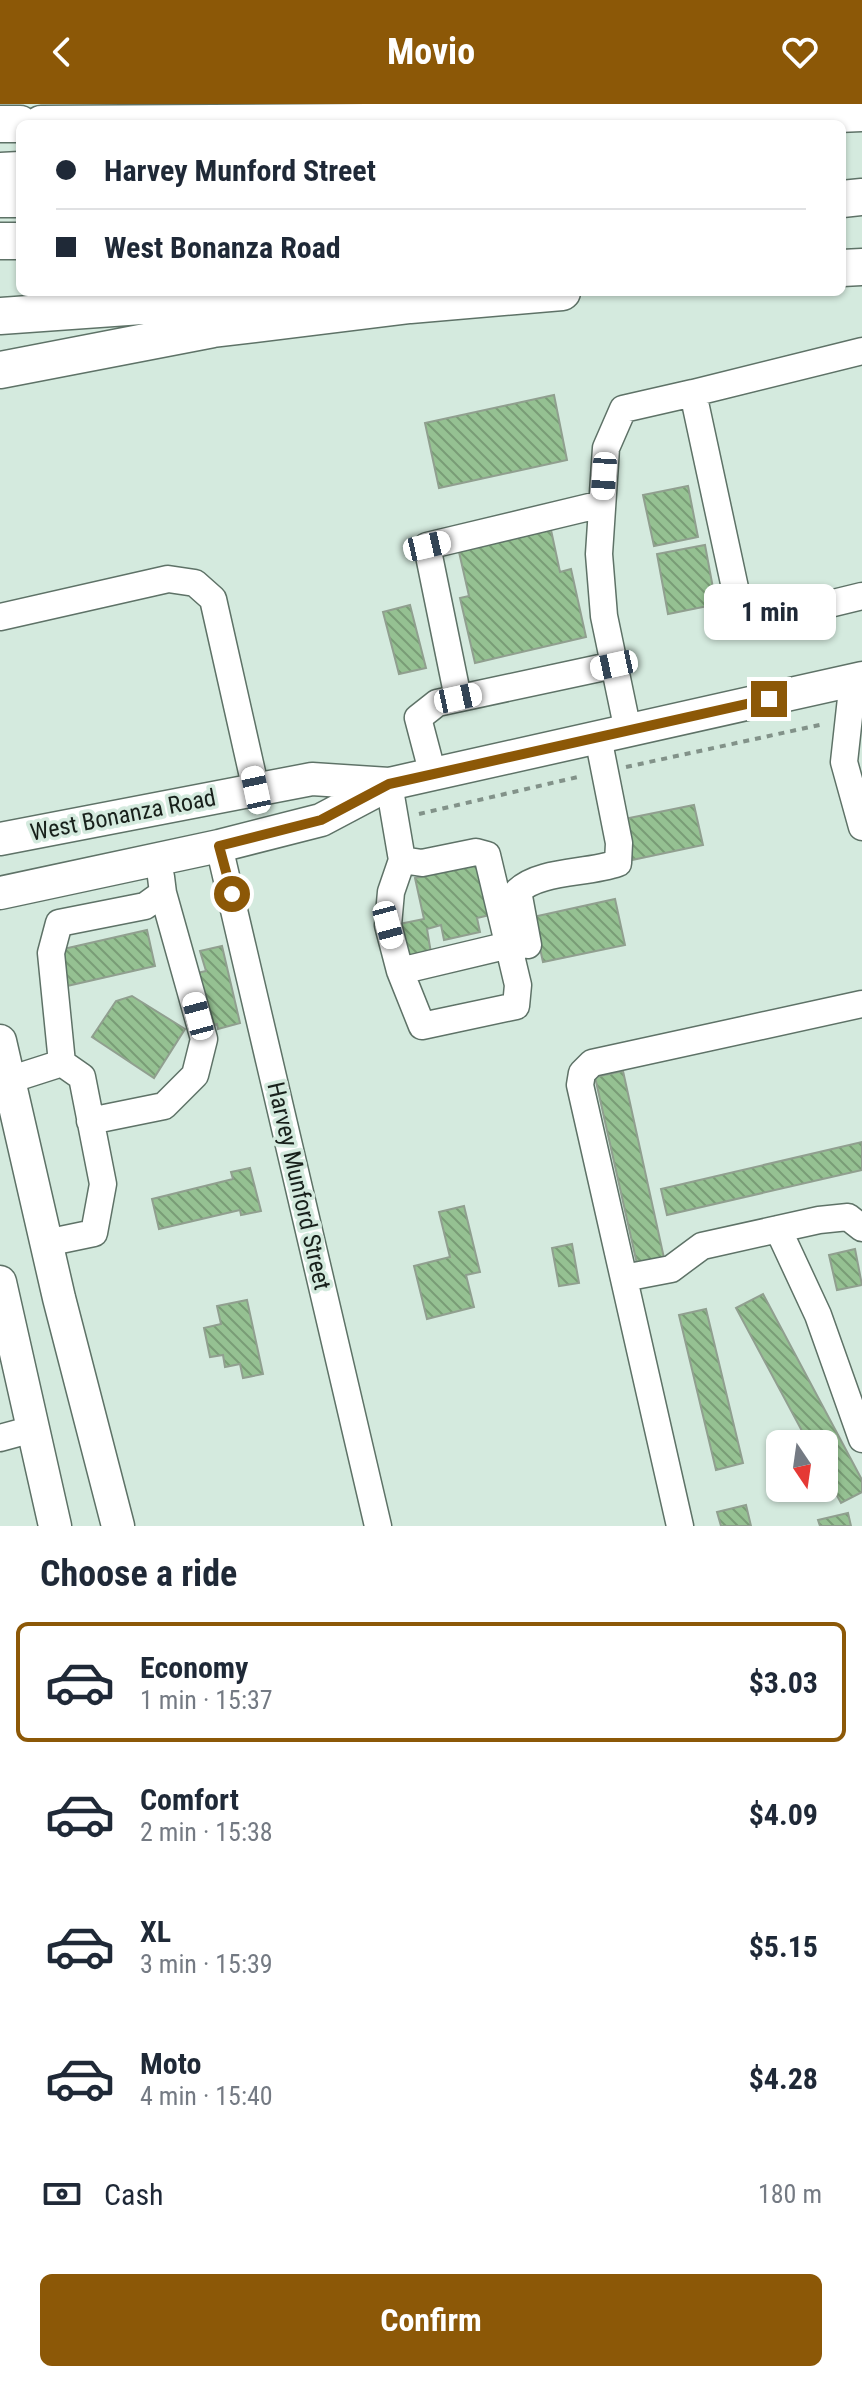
<!DOCTYPE html>
<meta charset="utf-8">
<style>
:root{--surface:#fff;--page:#f2f2f3;--text:#1f2937;--muted:#747a83;--line:#e0e1e3;--accent:#8c5807}
body{margin:0;font-family:"Roboto Condensed",sans-serif;background:var(--page);color:var(--text);height:100vh;display:flex;flex-direction:column;font-size:30px;white-space:nowrap}
*{box-sizing:border-box;margin:0}
p{font-size:26px;color:var(--muted)}
.icon{flex:none;width:44px;height:44px;fill:none;stroke:currentColor;stroke-width:2;stroke-linecap:round;stroke-linejoin:round}
.map{position:relative;height:1422px;overflow:hidden}
.drawer{display:flex;flex-direction:column;background:var(--surface);flex:1}
.drawer>*{flex:none}
.hud{position:absolute;left:16px;top:16px;width:830px;height:176px;border-radius:12px;box-shadow:0 2px 6px #0004;display:grid;align-content:center;height:176px;padding:0 40px;background:var(--surface)}
.needle{width:52px;rotate:167deg}
.tools{position:absolute;left:766px;top:1326px;display:grid;gap:16px}
.tools a{display:grid;place-items:center;width:72px;height:72px;border-radius:12px;background:var(--surface);box-shadow:0 2px 6px #0004;font-size:40px}
.end{position:absolute;width:36px;height:36px;margin:-18px;border:10px solid #8c5807;background:#fff;box-shadow:0 0 0 4px #fff}
.from{border-radius:50%}
.bubble{position:absolute;height:56px;border-radius:12px;background:var(--surface);box-shadow:0 2px 6px #0004;font-size:26px;font-weight:700;line-height:56px;text-align:center}
.car{position:absolute;width:24px;height:48px;margin:-24px -12px;border-radius:10px;box-shadow:0 0 6px 2px #0007;background:linear-gradient(#fff 24%,#345 0 40%,#fff 0 76%,#345 0 86%,#fff 0)}
.hud b{display:flex;align-items:center;gap:28px;height:76px;font-size:30px}
.hud b+b{border-top:2px solid var(--line)}
.hud i{width:20px;height:20px;background:var(--text)}
ul{padding:0;list-style:none}
li{display:flex;align-items:center;gap:24px;height:120px;margin:0 16px 12px;padding:0 24px;border:4px solid transparent;border-radius:12px}
li div{flex:1}
li b{display:block;font-size:30px}
li em{font-style:normal;font-weight:700}
li.active{border-color:var(--accent)}
li>.icon{width:72px;height:72px;stroke-width:1.5}
h2{padding:0 40px;font-size:36px;line-height:96px}
.pay{display:flex;align-items:center;gap:20px;height:88px;padding:0 40px;font-size:30px}
.pay p{margin-inline-start:auto}
.cta{display:flex;gap:16px;margin-top:auto;padding:16px 40px}
.cta a{flex:1;height:92px;border-radius:12px;background:var(--accent);color:#fff;font-size:32px;font-weight:700;line-height:92px;text-align:center}
header{display:flex;justify-content:space-between;align-items:center;height:104px;padding:0 40px;background:var(--accent);color:#fff;font-size:36px;font-weight:700}
.map>svg:first-child{display:block}
.building{fill:url(#building-back-hatch);stroke:#909f8f;stroke-width:2}
.lines{fill:none;stroke-linecap:round;stroke-linejoin:round}
.minor-casing{stroke:#5e7267;stroke-width:29}
.major-casing{stroke:#5e7267;stroke-width:35}
.highway-casing{stroke:#5e7267;stroke-width:39}
.path{stroke:#829289;stroke-width:4;stroke-dasharray:6 6;stroke-linecap:butt}
.minor{stroke:#fff;stroke-width:26}
.major{stroke:#fff;stroke-width:32}
.highway{stroke:#fff;stroke-width:36}
.route{stroke:#8c5807;stroke-width:10}
.labels{text-anchor:middle;dominant-baseline:central;stroke-width:7;stroke-linejoin:round;paint-order:stroke}
.street-label{font-size:24px;fill:#18201b;stroke:#d4eade}
</style>
<header><svg class="icon" aria-label="back" viewBox="0 0 24 24"><path d="M15 5l-7 7 7 7"/></svg>Movio<svg class="icon" aria-label="heart" viewBox="0 0 24 24"><path d="M12 20l-8-8c-3-5 5-10 8-4 3-6 11-1 8 4z"/></svg></header>
<div class="map">
<svg width="862" height="1422" viewBox="0 0 862 1422">
<defs>
<pattern id="building-back-hatch" width="6" height="6" patternUnits="userSpaceOnUse" patternTransform="scale(2)"><rect width="6" height="6" fill="#95c192"/><path d="M-1 5l2 2M0 0l6 6M5-1l2 2" fill="none" stroke="#799c76"/></pattern>
</defs>
<rect width="100%" height="100%" fill="#d4eade"/>
<path class="building" d="M554,291L567,356L439,384L425,319Z
M688,382L698,433L654,442L643,391Z
M551,426L560,468L571,465L586,533L475,559L460,494L469,492L459,448Z
M705,441L713,484H710L713,501L668,510L657,450Z
M410,501L426,564L399,570L383,508Z
M694,701L703,741L632,756L624,715Z
M483,760L494,810L477,814L480,828L444,836L441,821L427,825L431,849L401,855L394,821L424,815L415,774Z
M615,795L625,841L543,858L533,813Z
M147,826L155,862L67,882L59,846Z
M222,842L240,919L218,925L217,920L209,922L197,869L206,867L200,847Z
M132,892L185,925L154,974L92,933L116,897Z
M623,967L664,1154L637,1160L595,973Z
M862,1038V1066L667,1111L661,1085Z
M250,1064L261,1107L241,1111L240,1106L159,1125L152,1095L233,1075L231,1068Z
M464,1102L480,1168L466,1171L474,1203L427,1215L414,1162L450,1153L439,1108Z
M572,1140L579,1179L559,1182L552,1144Z
M855,1145L862,1181L837,1186L829,1151Z
M763,1190L862,1376V1388L841,1399L824,1368V1340H809L736,1204Z
M247,1196L263,1270L243,1274L240,1260L225,1263L223,1251L210,1253L204,1224L221,1220L217,1202Z
M706,1205L743,1359L716,1366L679,1211Z
M746,1401L751,1422H721L717,1408Z
M848,1409L851,1422H820L818,1416Z"/>
<g class="lines">
<g class="minor-casing">
<path id="minor" d="M862,247L693,289L743,521L862,492
M0,513L168,475L195,479L213,495L256,686
M862,590L853,576L844,658L862,723
M458,594L427,442L602,400
M628,627L604,512L599,450L606,344L623,305L693,289
M433,671L418,614L437,599L614,561
M389,680L402,756L391,788L388,821L400,867L422,922L516,902L518,881L487,751L476,748L422,759L402,756
M219,742L378,1422
M528,841L518,787C540,766 587,770 618,759L619,739L598,633
M400,867L509,841
M62,959L51,849L59,819L145,802L163,789L161,773
M9,976L62,959L82,973L103,1080L94,1129L46,1139
M90,1017L164,1002L195,971L204,935L163,789
M778,1125L818,1211L862,1335
M624,1174L671,1165L702,1142L819,1116L848,1113L862,1124
M0,1334L33,1325
M680,1422L580,981L582,969L592,959L862,900"/>
</g>
<g class="major-casing">
<path id="major" d="M0,735L312,675L389,680
M0,789L219,742L321,716L389,680L862,574
M0,937L59,1194L118,1422
M0,1178L55,1422"/>
</g>
<g class="highway-casing">
<path id="highway" d="M0,20H20
M41,20L693,16L862,9
M0,67L20,66
M0,95H20
M842,95L862,93
M0,137H20
M842,164L862,163
M0,212L326,189
M0,266L213,225L410,201L562,188"/>
</g>
<path class="path" d="M626,663L824,620
M419,710L582,672"/>
<use href="#minor" class="minor"/>
<use href="#major" class="major"/>
<use href="#highway" class="highway"/>
</g>
<g class="lines">
<path class="route" d="M232,790L219,742L321,716L389,680L769,595"/>
</g>
<g class="labels">
<g class="street-label">
<text transform="translate(123 711) rotate(-11)">West Bonanza Road</text>
<text transform="translate(299 1082) rotate(77)">Harvey Munford Street</text>
</g>
</g>
</svg>
<div class="tools">
<a><svg class="needle" viewBox="-14 -14 28 28"><path d="M0-13l5 13h-10z" fill="#e53935"/><path d="M0 13l5-13h-10z" fill="#747a83"/></svg></a>
</div>
<i class="end from" style="left:232px;top:790px"></i>
<i class="end" style="left:769px;top:595px"></i>
<div class="bubble" style="left:704px;top:480px;width:132px">1 min</div>
<i class="car" style="left:604px;top:372px;rotate:184deg"></i>
<i class="car" style="left:427px;top:442px;rotate:77deg"></i>
<i class="car" style="left:614px;top:561px;rotate:258deg"></i>
<i class="car" style="left:458px;top:594px;rotate:78deg"></i>
<i class="car" style="left:256px;top:686px;rotate:348deg"></i>
<i class="car" style="left:388px;top:821px;rotate:165deg"></i>
<i class="car" style="left:198px;top:912px;rotate:345deg"></i>
<div class="hud">
<b><i class="from"></i>Harvey Munford Street</b>
<b><i></i>West Bonanza Road</b>
</div>
</div>
<section class="drawer">
<h2>Choose a ride</h2>
<ul>
<li class="active"><svg class="icon" aria-label="car" viewBox="0 0 24 24"><path d="M5 17H2v-5l4-1 3-4h7l3 4 3 1v5h-3M9 17h6M6 11h13"/><circle cx="7" cy="17" r="2"/><circle cx="17" cy="17" r="2"/></svg><div><b>Economy</b><p>1 min · 15:37</p></div><em>$3.03</em></li>
<li><svg class="icon" aria-label="car" viewBox="0 0 24 24"><path d="M5 17H2v-5l4-1 3-4h7l3 4 3 1v5h-3M9 17h6M6 11h13"/><circle cx="7" cy="17" r="2"/><circle cx="17" cy="17" r="2"/></svg><div><b>Comfort</b><p>2 min · 15:38</p></div><em>$4.09</em></li>
<li><svg class="icon" aria-label="car" viewBox="0 0 24 24"><path d="M5 17H2v-5l4-1 3-4h7l3 4 3 1v5h-3M9 17h6M6 11h13"/><circle cx="7" cy="17" r="2"/><circle cx="17" cy="17" r="2"/></svg><div><b>XL</b><p>3 min · 15:39</p></div><em>$5.15</em></li>
<li><svg class="icon" aria-label="car" viewBox="0 0 24 24"><path d="M5 17H2v-5l4-1 3-4h7l3 4 3 1v5h-3M9 17h6M6 11h13"/><circle cx="7" cy="17" r="2"/><circle cx="17" cy="17" r="2"/></svg><div><b>Moto</b><p>4 min · 15:40</p></div><em>$4.28</em></li>
</ul>
<div class="pay"><svg class="icon" aria-label="cash" viewBox="0 0 24 24"><path d="M3 7h18v10H3z"/><circle cx="12" cy="12" r="2"/></svg>Cash<p>180 m</p></div>
<div class="cta"><a>Confirm</a></div>
</section>
